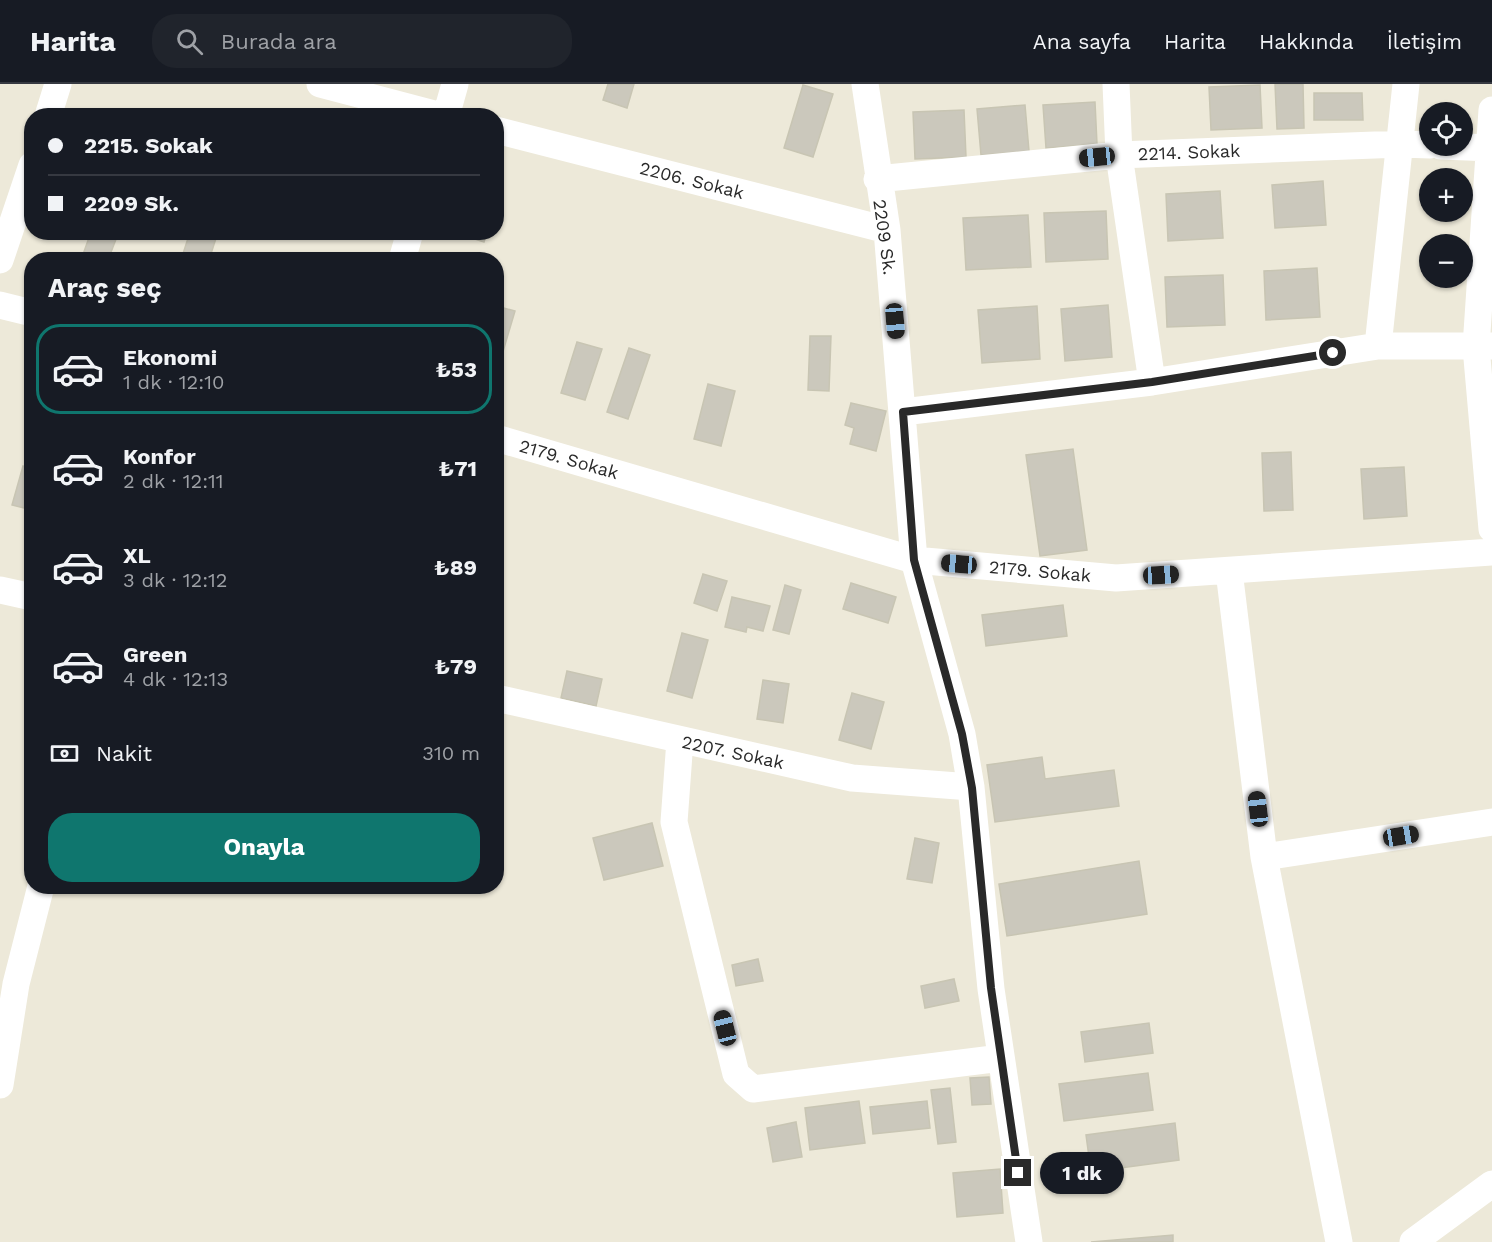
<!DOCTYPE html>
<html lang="tr">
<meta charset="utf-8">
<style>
:root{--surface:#171b24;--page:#20242c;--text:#f1f3f6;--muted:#9ea1a6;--line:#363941;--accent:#0f766e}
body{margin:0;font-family:"Work Sans",sans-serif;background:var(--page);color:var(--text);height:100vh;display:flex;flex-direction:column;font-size:22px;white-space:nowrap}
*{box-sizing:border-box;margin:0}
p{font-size:20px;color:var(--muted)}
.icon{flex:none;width:33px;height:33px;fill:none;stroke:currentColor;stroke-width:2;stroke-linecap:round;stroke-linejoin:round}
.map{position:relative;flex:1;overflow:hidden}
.sheet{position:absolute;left:24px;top:168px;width:480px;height:642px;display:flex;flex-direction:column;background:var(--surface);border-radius:24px;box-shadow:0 2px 4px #0004}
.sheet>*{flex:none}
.guide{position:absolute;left:24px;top:24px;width:480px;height:132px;border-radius:24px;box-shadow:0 2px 4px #0004;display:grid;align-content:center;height:132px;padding:0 24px;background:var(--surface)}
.buttons{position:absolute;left:1419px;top:18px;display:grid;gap:12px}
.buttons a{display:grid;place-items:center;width:54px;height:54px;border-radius:50%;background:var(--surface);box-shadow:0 2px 4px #0004;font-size:30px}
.end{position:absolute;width:27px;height:27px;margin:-14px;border:8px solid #292929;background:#fff;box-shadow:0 0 0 3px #fff}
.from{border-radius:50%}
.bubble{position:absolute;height:42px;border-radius:21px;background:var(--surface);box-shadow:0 2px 4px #0004;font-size:20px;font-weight:700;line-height:42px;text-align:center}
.car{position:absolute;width:18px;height:36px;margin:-18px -9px;border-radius:8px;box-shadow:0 0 4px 2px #0007;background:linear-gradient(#222 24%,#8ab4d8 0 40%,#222 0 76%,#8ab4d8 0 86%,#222 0)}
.guide b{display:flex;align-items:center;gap:21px;height:57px;font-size:22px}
.guide b+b{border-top:2px solid var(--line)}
.guide i{width:15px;height:15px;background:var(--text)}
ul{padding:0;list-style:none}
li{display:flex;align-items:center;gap:18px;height:90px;margin:0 12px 9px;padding:0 12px;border:3px solid transparent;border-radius:24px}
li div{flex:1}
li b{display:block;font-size:22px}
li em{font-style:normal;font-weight:700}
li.on{border-color:var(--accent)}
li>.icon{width:54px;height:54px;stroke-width:1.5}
h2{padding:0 24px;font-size:27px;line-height:72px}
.pay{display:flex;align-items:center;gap:15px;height:66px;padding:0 24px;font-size:22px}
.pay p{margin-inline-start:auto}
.action{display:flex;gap:12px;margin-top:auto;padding:12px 24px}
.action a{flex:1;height:69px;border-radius:24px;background:var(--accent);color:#fff;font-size:24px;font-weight:700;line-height:69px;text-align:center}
header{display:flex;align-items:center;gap:36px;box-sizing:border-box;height:84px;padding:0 30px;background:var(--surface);border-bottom:2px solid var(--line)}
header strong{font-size:28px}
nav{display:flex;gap:33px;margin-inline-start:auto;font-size:21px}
.search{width:420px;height:54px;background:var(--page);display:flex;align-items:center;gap:15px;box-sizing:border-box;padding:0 21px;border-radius:24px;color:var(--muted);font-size:22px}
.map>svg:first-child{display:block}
.building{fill:#cbc8bc;stroke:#c8c5b3;stroke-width:1.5}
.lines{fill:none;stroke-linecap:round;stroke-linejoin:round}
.minor{stroke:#fff;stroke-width:27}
.route{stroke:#292929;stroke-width:8}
.labels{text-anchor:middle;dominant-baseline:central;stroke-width:6;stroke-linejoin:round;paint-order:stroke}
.street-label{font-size:18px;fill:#292929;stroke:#fff}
</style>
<header>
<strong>Harita</strong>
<div class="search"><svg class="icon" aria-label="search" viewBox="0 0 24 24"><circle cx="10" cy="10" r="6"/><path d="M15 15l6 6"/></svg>Burada ara</div>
<nav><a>Ana sayfa</a><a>Harita</a><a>Hakkında</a><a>İletişim</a></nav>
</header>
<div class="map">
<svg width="1492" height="1158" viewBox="0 0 1492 1158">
<rect width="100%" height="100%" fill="#ede9d9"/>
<path class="building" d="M608,0H634L627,24L603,16Z
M1275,0H1303L1304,44L1277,45Z
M803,1L833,10L813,73L784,64Z
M1260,1L1262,44L1211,46L1209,3Z
M1314,9H1362L1363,36H1314Z
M1095,18L1097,60L1046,64L1043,21Z
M1025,21L1029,67L981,71L977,25Z
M964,26L966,73L915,75L913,28Z
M1323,97L1326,141L1275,144L1272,101Z
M1220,107L1223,154L1168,157L1166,110Z
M1106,127L1108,175L1046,178L1044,129Z
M1028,131L1031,183L966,186L963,134Z
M91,148L118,150L108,176H81Z
M190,148H218L209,176H181Z
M454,148H487L484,158Z
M1317,184L1320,233L1266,236L1264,187Z
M1223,191L1225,241L1167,243L1165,193Z
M1108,221L1112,273L1065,277L1061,225Z
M1037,222L1040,275L982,279L978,226Z
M500,223L515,227L499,281L496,280V236Z
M810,252H831L829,307L808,306Z
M577,258L602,265L585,316L561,309Z
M629,264L650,271L628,335L607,328Z
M708,300L735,307L721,362L694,355Z
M851,319L886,327L876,367L850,360L854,344L845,341Z
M1073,365L1087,466L1040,472L1026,371Z
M1291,368L1293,426L1264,427L1262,369Z
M23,382L32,385V426L12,421Z
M1404,383L1407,432L1364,435L1361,385Z
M703,490L727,497L717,527L694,519Z
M851,499L896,513L888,539L843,525Z
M785,501L801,506L789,550L773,546Z
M732,513L770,522L763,547L747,543L746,548L725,543Z
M1063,521L1067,552L986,562L982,531Z
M682,549L708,556L692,614L667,607Z
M567,587L602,595L596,622L561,614Z
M763,596L789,600L783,639L757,635Z
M852,609L884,618L871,665L839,656Z
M1042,673L1045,695L1114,686L1119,722L995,738L987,681Z
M652,739L663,782L604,796L593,754Z
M915,754L939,759L932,799L907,795Z
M1139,777L1147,830L1007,852L999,800Z
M758,875L763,897L736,902L732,881Z
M954,895L959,917L925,924L921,902Z
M1149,939L1153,969L1085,978L1081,948Z
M1148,989L1153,1026L1064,1037L1059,1000Z
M989,993L991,1020L972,1021L970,994Z
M950,1004L956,1058L938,1060L931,1006Z
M859,1017L865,1059L810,1066L805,1024Z
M927,1017L930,1044L873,1050L870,1023Z
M796,1038L802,1073L773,1078L767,1044Z
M1175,1039L1179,1076L1091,1088L1086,1051Z
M1000,1085L1003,1129L957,1133L953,1089Z
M1173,1151V1158H1091Z"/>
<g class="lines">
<path class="minor" d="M320,0L442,32
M865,0L887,146L914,476L962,650L971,703L991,905L1029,1158
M1116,0L1119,71L1152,298
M1492,26L1476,263L1492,445
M48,32L58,0
M446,32L455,0
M496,46L887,146
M1441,62L1492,64
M877,95L1119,71L1401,60L1430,61
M0,176L32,81
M402,176L410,148
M0,221L32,229
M1378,262L1406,0
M903,328L1152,298L1378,262H1492
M496,354L914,476L1116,494L1492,468
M1229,487L1264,773
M0,506L32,513
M496,614L852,694L971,703
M680,656L674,738L736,990L753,1005L1001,974
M0,1001L16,900L41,802
M1339,1158L1264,773L1492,738
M1413,1158L1492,1100"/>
</g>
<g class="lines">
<path class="route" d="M1018,1089L991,904L972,704L962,650L914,476L903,328L1152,298L1333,269"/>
</g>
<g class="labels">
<g class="street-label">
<text transform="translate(1189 68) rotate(-2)">2214. Sokak</text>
<text transform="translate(692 96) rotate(14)">2206. Sokak</text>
<text transform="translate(885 153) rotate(82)">2209 Sk.</text>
<text transform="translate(569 375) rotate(16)">2179. Sokak</text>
<text transform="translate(1040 487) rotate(5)">2179. Sokak</text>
<text transform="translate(733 668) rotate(12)">2207. Sokak</text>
</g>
</g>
</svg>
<div class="buttons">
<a><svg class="icon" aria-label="locate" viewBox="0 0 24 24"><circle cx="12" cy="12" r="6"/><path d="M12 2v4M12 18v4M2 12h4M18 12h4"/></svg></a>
<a>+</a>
<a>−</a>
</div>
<i class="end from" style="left:1333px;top:269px"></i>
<i class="end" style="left:1018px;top:1089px"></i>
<div class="bubble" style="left:1040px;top:1068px;width:84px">1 dk</div>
<i class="car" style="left:1097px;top:73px;rotate:264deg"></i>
<i class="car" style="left:895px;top:237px;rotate:175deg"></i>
<i class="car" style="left:959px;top:480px;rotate:275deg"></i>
<i class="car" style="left:1161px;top:491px;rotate:87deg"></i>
<i class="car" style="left:1258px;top:725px;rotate:353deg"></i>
<i class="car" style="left:1401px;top:752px;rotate:81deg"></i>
<i class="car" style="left:725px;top:944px;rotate:346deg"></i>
<div class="guide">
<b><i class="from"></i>2215. Sokak</b>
<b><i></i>2209 Sk.</b>
</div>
<section class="sheet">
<h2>Araç seç</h2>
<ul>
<li class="on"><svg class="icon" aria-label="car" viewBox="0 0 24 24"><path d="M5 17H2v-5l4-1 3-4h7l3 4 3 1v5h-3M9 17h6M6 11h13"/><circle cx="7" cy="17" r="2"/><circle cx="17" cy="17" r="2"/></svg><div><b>Ekonomi</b><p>1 dk · 12:10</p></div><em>₺53</em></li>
<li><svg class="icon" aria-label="car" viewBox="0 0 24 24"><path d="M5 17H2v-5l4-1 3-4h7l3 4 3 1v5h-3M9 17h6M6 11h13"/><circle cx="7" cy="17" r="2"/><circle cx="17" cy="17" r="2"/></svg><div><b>Konfor</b><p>2 dk · 12:11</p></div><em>₺71</em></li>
<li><svg class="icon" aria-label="car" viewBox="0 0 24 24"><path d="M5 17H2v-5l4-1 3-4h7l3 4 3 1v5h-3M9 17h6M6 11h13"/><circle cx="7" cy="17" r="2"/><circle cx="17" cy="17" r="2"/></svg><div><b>XL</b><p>3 dk · 12:12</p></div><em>₺89</em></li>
<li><svg class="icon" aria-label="car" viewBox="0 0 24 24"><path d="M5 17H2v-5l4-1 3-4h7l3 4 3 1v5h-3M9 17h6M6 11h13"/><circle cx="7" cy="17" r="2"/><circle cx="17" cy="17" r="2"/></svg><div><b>Green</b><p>4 dk · 12:13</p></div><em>₺79</em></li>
</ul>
<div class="pay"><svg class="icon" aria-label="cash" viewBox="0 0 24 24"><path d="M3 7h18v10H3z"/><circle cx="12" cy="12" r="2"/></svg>Nakit<p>310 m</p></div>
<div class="action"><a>Onayla</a></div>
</section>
</div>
